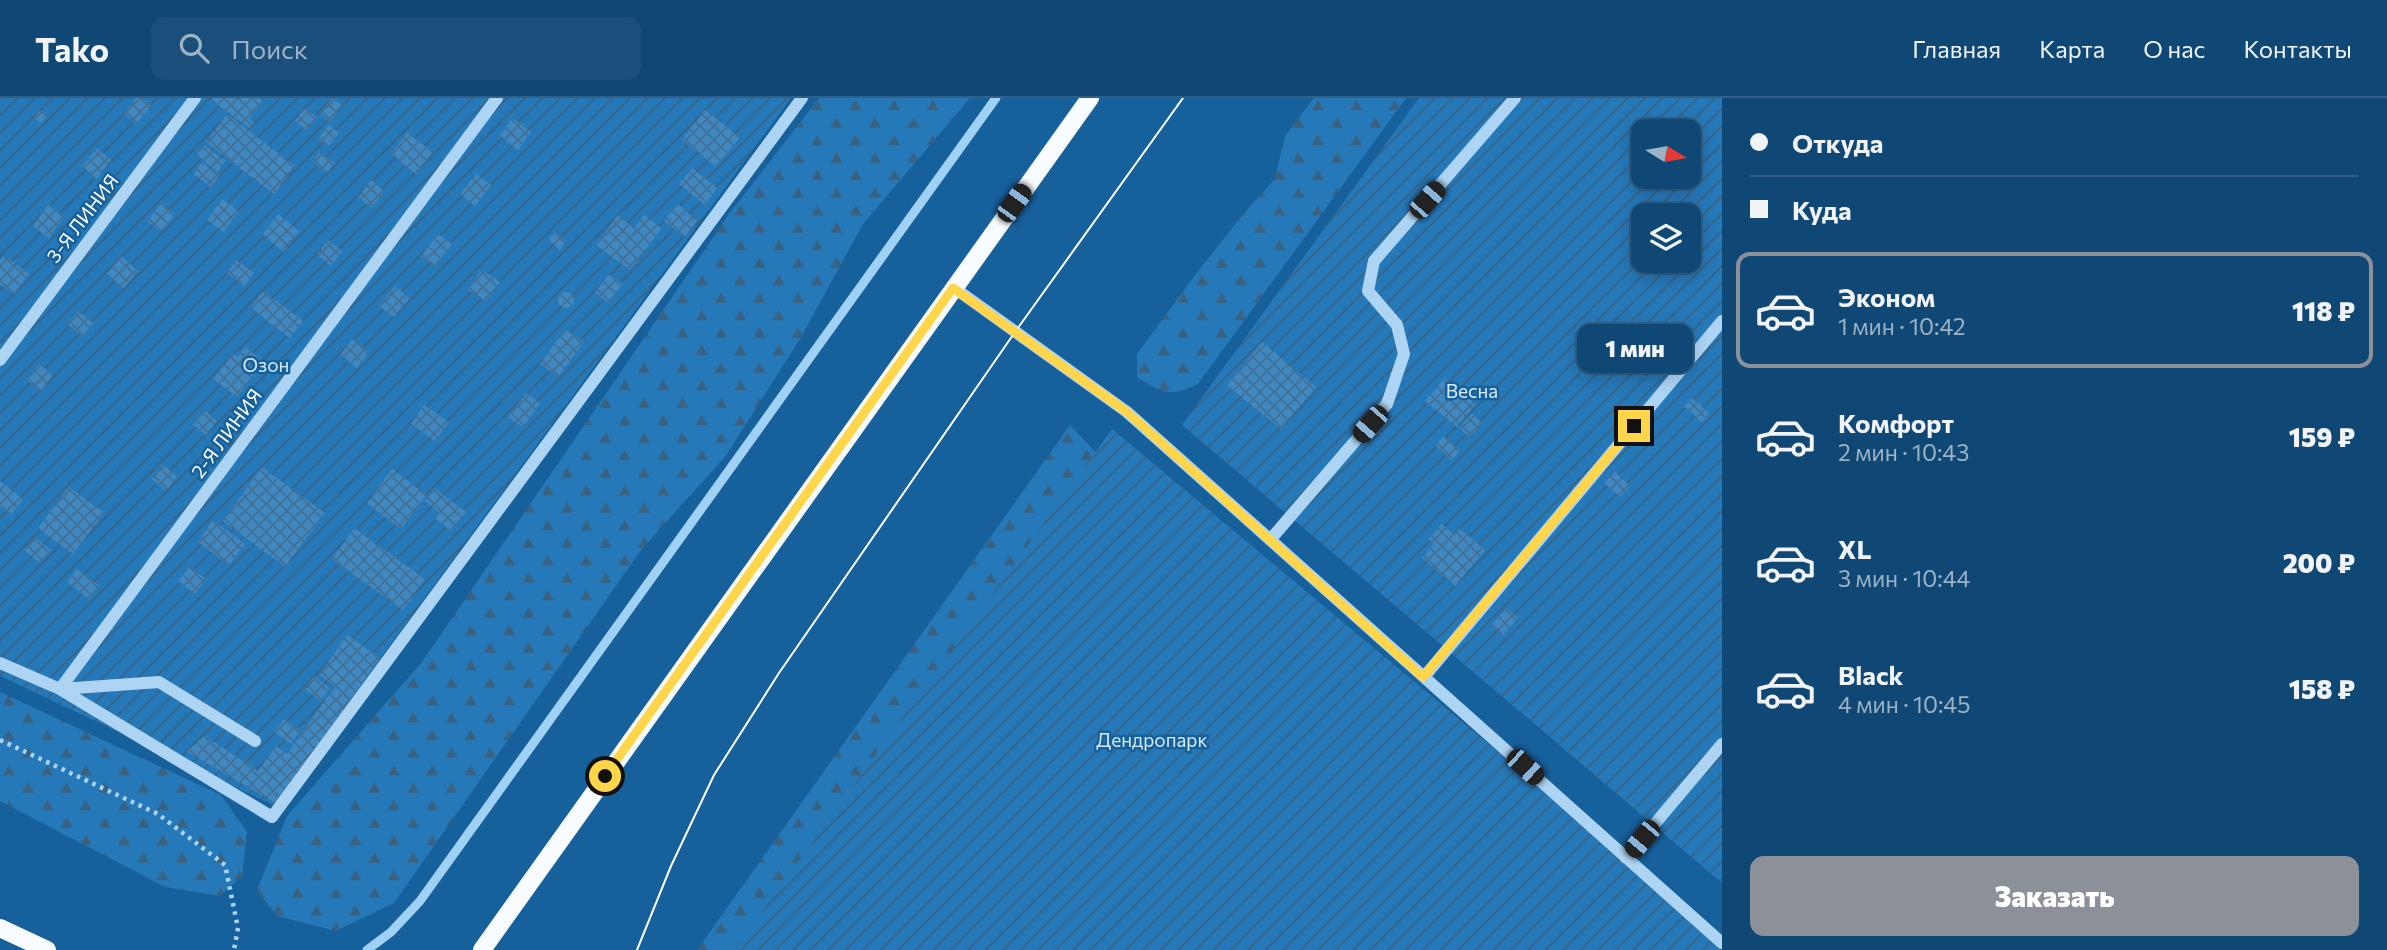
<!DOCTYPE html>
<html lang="ru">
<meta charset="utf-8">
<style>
:root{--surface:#104875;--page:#194f7a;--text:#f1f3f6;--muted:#9cb2c5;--line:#306087;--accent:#8c9099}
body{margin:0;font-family:Commissioner,sans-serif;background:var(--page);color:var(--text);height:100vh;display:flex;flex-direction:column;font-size:26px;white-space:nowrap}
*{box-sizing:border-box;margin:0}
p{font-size:23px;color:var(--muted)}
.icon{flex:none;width:38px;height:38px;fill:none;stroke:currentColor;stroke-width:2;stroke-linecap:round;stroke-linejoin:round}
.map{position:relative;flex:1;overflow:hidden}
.details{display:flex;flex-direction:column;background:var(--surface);width:665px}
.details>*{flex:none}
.banner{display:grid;align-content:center;height:154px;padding:0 28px;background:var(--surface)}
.needle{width:46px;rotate:101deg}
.buttons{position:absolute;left:1631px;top:21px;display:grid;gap:14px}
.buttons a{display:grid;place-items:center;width:70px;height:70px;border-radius:14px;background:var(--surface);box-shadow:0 4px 18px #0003,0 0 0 2px var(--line);font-size:35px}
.end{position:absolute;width:32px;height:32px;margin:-16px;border:9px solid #ffd54a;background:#111;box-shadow:0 0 0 4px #111}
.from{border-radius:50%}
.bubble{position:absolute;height:49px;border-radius:14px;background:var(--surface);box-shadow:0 4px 18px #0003,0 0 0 2px var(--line);font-size:23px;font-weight:800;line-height:49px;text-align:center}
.car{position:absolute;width:21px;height:42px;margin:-21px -10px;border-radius:9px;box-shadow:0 0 5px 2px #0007;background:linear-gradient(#222 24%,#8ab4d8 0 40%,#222 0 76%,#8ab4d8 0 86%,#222 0)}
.banner b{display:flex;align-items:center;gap:24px;height:66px;font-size:26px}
.banner b+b{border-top:2px solid var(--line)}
.banner i{width:18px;height:18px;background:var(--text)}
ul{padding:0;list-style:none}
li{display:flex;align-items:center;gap:21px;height:116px;margin:0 14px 10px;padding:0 14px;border:4px solid transparent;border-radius:14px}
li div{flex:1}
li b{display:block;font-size:26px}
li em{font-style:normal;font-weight:800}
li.current{border-color:var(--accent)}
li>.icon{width:63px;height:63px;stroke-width:1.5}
.action{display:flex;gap:14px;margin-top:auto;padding:14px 28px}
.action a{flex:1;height:80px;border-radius:14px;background:var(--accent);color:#fff;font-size:28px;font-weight:800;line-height:80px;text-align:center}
header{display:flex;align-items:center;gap:42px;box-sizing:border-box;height:98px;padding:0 35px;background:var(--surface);border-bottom:2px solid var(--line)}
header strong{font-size:33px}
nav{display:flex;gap:38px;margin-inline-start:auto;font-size:24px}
.search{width:490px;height:63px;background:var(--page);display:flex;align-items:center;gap:18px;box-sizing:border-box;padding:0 24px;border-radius:14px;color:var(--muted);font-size:26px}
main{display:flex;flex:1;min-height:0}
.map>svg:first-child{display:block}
.forest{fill:url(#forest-firs)}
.garden{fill:url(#garden-furrows);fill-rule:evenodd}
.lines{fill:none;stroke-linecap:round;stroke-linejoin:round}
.stream{stroke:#9fd1f5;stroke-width:9}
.building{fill:url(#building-cross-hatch)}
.path{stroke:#add4f3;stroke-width:4.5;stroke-dasharray:3.5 5;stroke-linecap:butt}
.minor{stroke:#add4f3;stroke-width:12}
.major{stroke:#f8fcff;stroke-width:18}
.tram{stroke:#fff;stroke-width:2}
.route{stroke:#ffd54a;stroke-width:9}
.labels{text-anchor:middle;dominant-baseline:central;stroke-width:5;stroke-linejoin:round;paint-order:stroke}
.street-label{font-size:19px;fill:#fff;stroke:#16609c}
.park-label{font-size:19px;fill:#d5ebfd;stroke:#16609c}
</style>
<header>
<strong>Tako</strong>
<div class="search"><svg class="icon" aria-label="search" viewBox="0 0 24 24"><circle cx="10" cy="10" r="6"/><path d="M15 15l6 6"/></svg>Поиск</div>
<nav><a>Главная</a><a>Карта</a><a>О нас</a><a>Контакты</a></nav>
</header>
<main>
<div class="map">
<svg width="1722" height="852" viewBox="0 0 1722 852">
<defs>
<pattern id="forest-firs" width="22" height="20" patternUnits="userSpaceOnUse" patternTransform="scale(1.75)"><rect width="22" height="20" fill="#2679b9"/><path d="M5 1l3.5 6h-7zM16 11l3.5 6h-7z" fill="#396282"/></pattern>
<pattern id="garden-furrows" width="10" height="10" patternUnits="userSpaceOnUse" patternTransform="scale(1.75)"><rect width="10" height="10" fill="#2679b9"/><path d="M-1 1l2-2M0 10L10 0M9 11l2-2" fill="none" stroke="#396282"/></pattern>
<pattern id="building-cross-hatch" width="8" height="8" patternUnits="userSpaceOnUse" patternTransform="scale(1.75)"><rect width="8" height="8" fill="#3f88c2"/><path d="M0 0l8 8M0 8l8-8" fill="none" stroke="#447093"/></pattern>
</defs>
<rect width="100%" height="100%" fill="#16609c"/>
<path class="forest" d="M819,0H970L863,126L800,241L725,359L641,452L394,805L336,833L277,818L257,792L287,718L422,564L729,116Z
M1314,0H1406L1198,286C1171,299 1162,296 1137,279V256L1195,177L1246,113L1275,81L1285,38Z
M1070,327L1120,380L785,852H697Z
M0,594L221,697L247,734L242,778L220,798L165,789L0,703Z"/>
<path class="garden" d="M0,0H791L273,707L0,578Z
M1419,0H1722V785L1182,327ZM1643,33H1689V79H1643ZM1643,117H1689V163H1643Z
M1112,331L1722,841V852H734Z"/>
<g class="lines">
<path class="stream" d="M367,852L391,834L420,803L996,0"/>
</g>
<path class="building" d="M136,0H142L151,8L136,26L124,15Z
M213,0H259L263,3L249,21L254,25L250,31L212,2Z
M332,0L342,7L330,24L320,16Z
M305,10L317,19L307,32L295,23Z
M40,12L47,18L41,25L34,20Z
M705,12L740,39L716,69L682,42Z
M227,16L295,68L274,96L206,44Z
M512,20L531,34L518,52L500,38Z
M329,27L339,35L329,49L318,41Z
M407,35L433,54L416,76L391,56Z
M204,47L225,63L218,74L196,57Z
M97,50L111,62L97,81L82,69Z
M319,54L335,65L327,75L312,64Z
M202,64L220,77L211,89L194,76Z
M692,70L717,90L705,107L679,86Z
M476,76L491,87L475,108L460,96Z
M371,82L384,93L372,110L358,99Z
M222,101L239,113L224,134L207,122Z
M161,105L175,116L161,134L147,123Z
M677,106L698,122L685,139L664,123Z
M48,107L64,119L49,140L33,128Z
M278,116L299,133L284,154L262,137Z
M618,117L634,130L644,117L662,130L630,172L596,147Z
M555,134L566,143L560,152L548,142Z
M438,136L452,146L435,169L421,158Z
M328,142L342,153L331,168L317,157Z
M4,157L29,176L14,196L0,186V163Z
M121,158L138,173L124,190L107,176Z
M236,162L254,175L244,188L227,175Z
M482,172L500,184L485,204L468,191Z
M609,176L623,186L608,205L595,194Z
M395,188L410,200L394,219L379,208Z
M263,193L303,223L290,240L250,210Z
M558 202a8 8 0 1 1 16 0a8 8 0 1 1-16 0Z
M78,213L93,225L83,238L67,226Z
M565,231L584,244L558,279L540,266Z
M352,241L369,254L357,270L340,257Z
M1262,244L1316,289L1281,331L1227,287Z
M245,249L264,264L237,299L213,281L233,255L238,259Z
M39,266L53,277L41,293L27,282Z
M1445,280L1476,306L1457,329L1425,303Z
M526,295L540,305L523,329L508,319Z
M1692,300L1709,315L1702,324L1684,308Z
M424,307L449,324L435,343L411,326Z
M204,312L217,323L206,337L192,326Z
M1472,315L1482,325L1469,339L1459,330Z
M1444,338L1460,352L1452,362L1435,347Z
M163,367L177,379L166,393L152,381Z
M262,369L325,415L285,469L223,423Z
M392,371L427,397L401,431L367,405Z
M1614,373L1630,388L1621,399L1604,385Z
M0,383L23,401L11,417L0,409Z
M69,389L104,415L73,456L38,430Z
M434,390L466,414L451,433L434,420L439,414L425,403Z
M213,422L245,446L229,467L198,444Z
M1441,426L1454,436L1459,430L1485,452L1455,488L1422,460L1434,446L1429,441Z
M354,430L425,481L403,512L332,461Z
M35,439L51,452L40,465L24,452Z
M189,469L206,481L195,496L178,483Z
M77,471L99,488L89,501L67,484Z
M1506,510L1518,520L1503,537L1492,527Z
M347,537L380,560L277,706L186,653L205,638L258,673L276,648L287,656L335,588L319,577Z
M314,578L330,590L321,603L305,591Z
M284,621L300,633L291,646L274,634Z"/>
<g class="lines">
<path class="path" d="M0,642L158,716L225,767L238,830L234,852"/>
<path class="minor" d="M953,189L1127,314L1722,845
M0,262L195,0
M1270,442L1387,306L1404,256L1397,227L1368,193L1374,163L1515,0
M0,565L60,591L272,719L802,0
M1424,579L1722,223
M60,591L497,0
M61,591L159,584L255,643
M1626,760L1722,646"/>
<path class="major" d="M0,830L47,852
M482,852L1090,0"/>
<path class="tram" d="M637,852L671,768L714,677L779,575L1015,234L1183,0"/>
</g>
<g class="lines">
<path class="route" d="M605,678L953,190L1127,314L1423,579L1634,328"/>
</g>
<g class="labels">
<g class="street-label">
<text transform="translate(82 120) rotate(-53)">3-Я ЛИНИЯ</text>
<text transform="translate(226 335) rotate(-54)">2-Я ЛИНИЯ</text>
</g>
<g class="park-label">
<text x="266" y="266">Озон</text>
<text x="1472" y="292">Весна</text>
<text x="1152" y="641">Дендропарк</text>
</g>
</g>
</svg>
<div class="buttons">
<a><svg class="needle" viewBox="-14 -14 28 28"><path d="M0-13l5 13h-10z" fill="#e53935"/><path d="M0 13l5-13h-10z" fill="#9cb2c5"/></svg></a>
<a><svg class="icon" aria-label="layers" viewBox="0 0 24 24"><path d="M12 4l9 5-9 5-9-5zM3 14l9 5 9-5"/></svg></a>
</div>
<i class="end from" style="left:605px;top:678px"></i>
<i class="end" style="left:1634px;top:328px"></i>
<div class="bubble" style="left:1577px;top:226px;width:116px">1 мин</div>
<i class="car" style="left:1427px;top:102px;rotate:41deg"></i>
<i class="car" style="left:1014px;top:105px;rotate:36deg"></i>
<i class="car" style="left:1370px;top:326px;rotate:221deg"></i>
<i class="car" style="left:1525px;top:669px;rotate:132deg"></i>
<i class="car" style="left:1642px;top:741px;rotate:220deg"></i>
</div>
<section class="details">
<div class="banner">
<b><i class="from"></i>Откуда</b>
<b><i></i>Куда</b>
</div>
<ul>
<li class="current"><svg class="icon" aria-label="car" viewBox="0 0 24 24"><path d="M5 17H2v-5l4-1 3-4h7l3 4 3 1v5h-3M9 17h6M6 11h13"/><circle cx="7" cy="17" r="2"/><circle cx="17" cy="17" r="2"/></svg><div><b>Эконом</b><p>1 мин · 10:42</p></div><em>118 ₽</em></li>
<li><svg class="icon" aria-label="car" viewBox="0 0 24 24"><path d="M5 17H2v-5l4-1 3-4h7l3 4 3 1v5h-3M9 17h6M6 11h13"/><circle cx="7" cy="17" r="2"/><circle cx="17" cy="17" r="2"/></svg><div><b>Комфорт</b><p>2 мин · 10:43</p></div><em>159 ₽</em></li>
<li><svg class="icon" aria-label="car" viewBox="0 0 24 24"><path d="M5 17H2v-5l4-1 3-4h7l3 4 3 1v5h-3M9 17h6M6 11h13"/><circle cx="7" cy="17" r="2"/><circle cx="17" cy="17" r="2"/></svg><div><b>XL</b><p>3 мин · 10:44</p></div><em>200 ₽</em></li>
<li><svg class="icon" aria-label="car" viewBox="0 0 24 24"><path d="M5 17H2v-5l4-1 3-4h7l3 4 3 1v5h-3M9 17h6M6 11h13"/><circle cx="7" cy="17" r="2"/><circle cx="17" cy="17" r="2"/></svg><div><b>Black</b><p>4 мин · 10:45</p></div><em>158 ₽</em></li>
</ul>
<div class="action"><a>Заказать</a></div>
</section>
</main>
